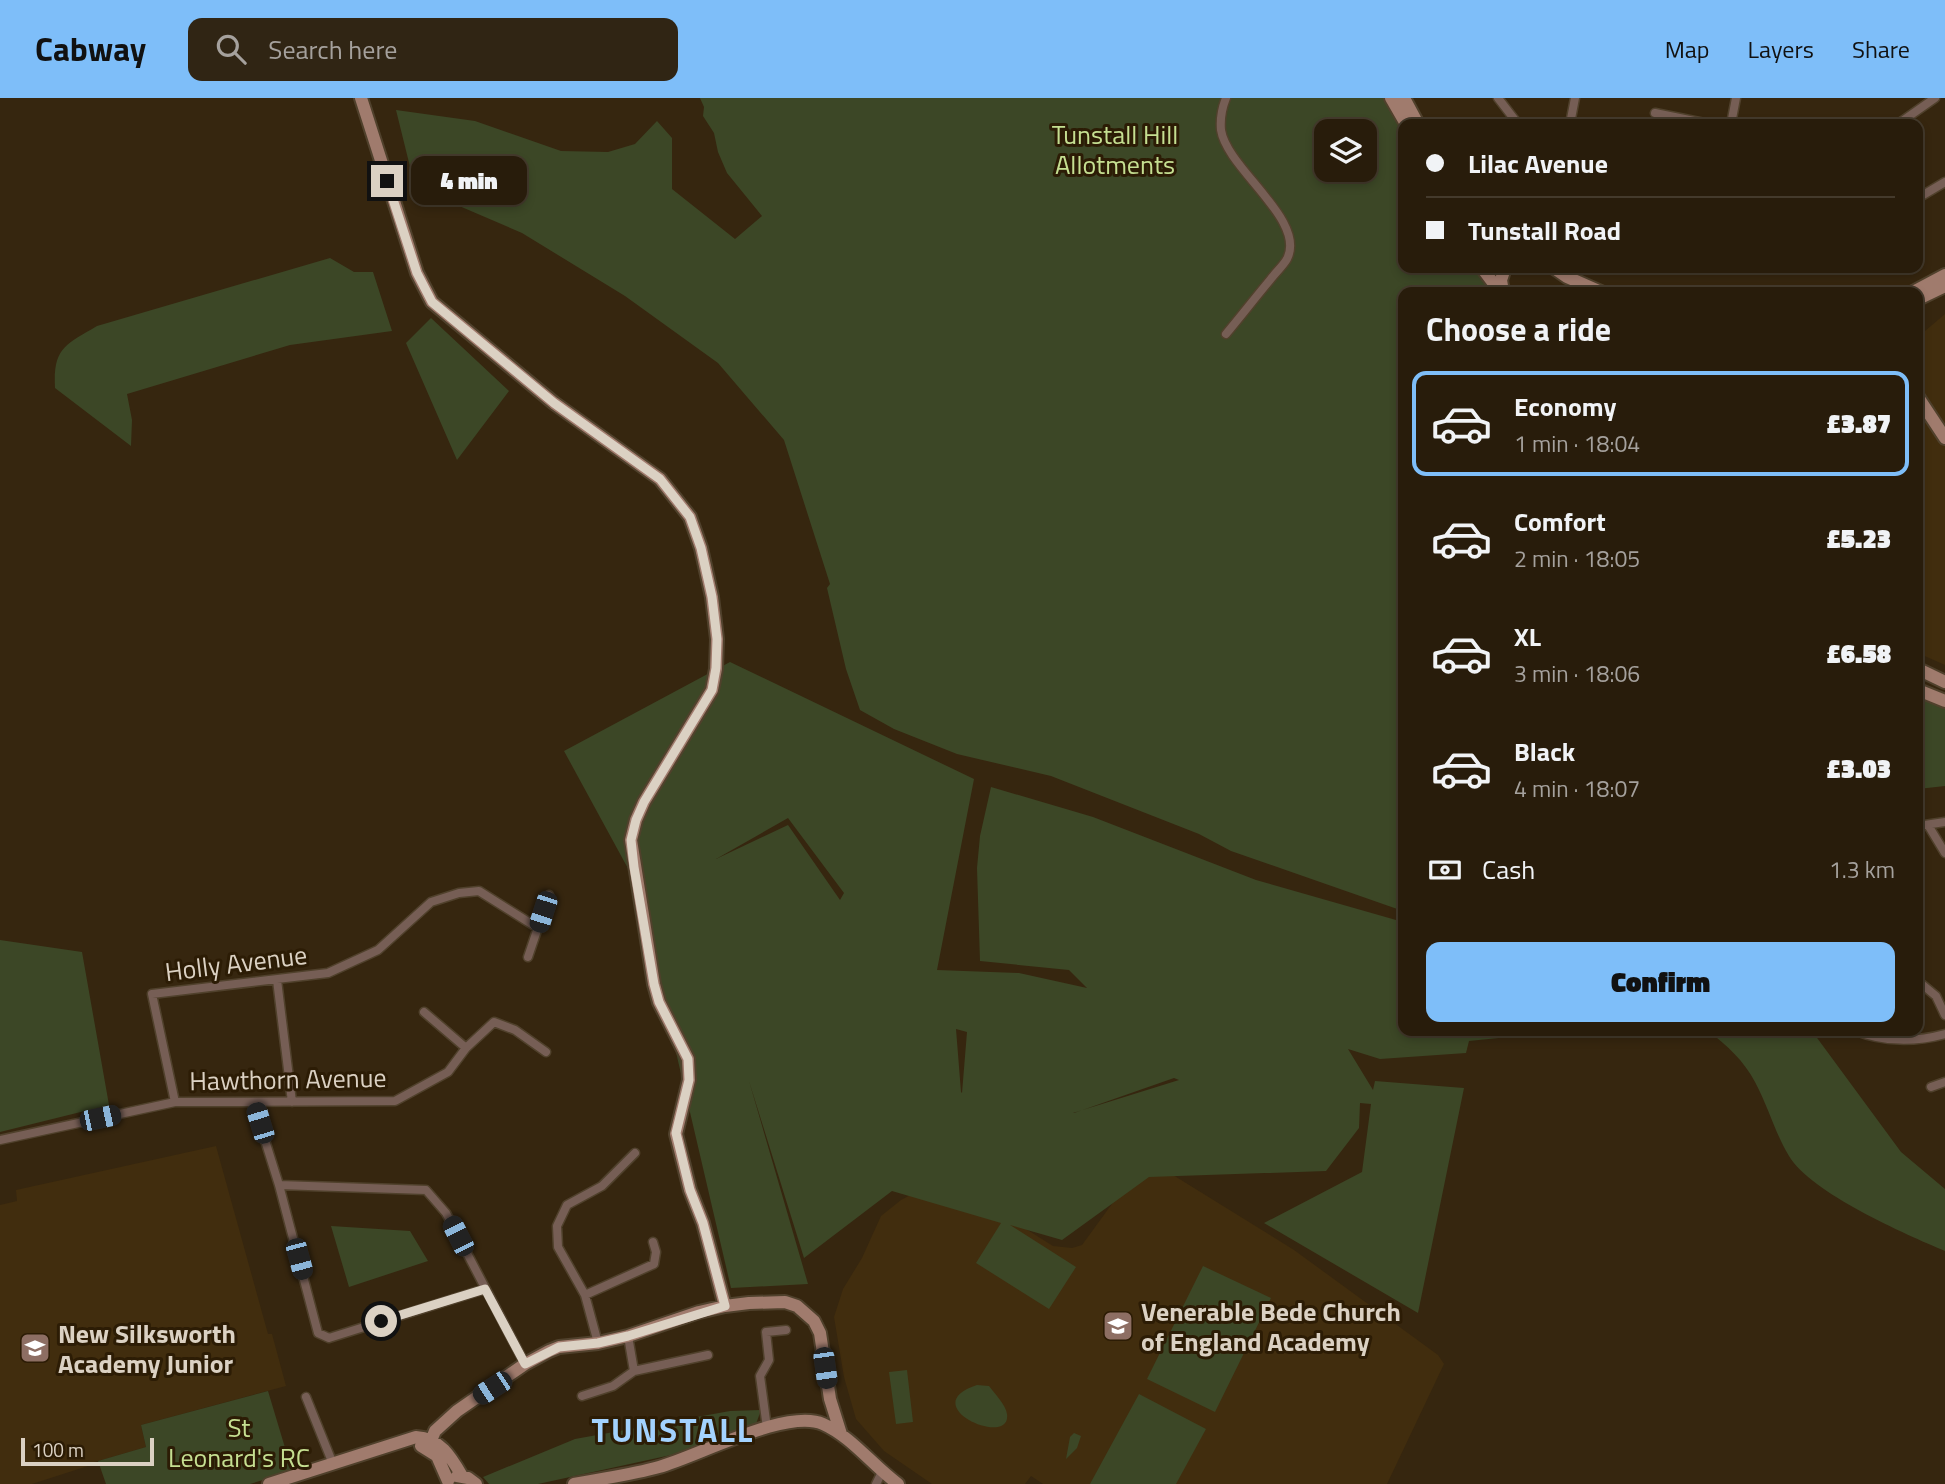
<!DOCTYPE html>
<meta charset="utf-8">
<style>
:root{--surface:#281c0b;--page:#302514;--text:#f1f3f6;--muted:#a5a19d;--line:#443a2c;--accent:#7ebef9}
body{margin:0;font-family:"Titillium Web",sans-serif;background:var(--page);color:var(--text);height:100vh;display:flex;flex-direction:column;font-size:26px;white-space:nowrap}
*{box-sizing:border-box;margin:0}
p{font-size:23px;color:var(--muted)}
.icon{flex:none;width:38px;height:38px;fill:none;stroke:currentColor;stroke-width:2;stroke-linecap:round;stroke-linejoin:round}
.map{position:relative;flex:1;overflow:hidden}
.side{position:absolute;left:1398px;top:189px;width:525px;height:749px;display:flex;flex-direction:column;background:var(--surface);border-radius:14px;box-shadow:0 4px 10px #0003,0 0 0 2px var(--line)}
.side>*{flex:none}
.banner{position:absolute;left:1398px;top:21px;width:525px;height:154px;border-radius:14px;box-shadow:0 4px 10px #0003,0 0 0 2px var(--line);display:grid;align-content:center;height:154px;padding:0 28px;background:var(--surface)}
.fabs{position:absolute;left:1314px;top:21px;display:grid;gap:14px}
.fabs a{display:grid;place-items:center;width:63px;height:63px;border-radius:14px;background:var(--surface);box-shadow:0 4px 10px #0003,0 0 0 2px var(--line);font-size:35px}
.scale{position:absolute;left:21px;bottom:18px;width:133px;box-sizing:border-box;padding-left:7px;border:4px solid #dbd1c3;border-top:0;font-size:19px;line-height:24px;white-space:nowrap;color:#dbd1c3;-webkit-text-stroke:5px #2c1c05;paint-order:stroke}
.end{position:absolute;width:32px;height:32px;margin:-16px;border:9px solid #dbd1c3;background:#111;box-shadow:0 0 0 4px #111}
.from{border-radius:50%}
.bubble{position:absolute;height:49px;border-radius:14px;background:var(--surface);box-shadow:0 4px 10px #0003,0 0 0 2px var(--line);font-size:23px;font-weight:800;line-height:49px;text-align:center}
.car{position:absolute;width:21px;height:42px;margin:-21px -10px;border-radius:9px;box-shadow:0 0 5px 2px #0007;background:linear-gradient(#222 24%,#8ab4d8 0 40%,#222 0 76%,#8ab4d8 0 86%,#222 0)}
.banner b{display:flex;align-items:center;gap:24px;height:66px;font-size:26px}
.banner b+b{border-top:2px solid var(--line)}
.banner i{width:18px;height:18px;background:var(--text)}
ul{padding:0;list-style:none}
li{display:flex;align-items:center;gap:21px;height:105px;margin:0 14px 10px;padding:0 14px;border:4px solid transparent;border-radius:14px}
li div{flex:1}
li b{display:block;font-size:26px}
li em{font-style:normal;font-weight:800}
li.selected{border-color:var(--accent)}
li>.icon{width:63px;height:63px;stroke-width:1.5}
h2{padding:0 28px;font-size:32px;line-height:84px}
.pay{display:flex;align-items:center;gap:18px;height:77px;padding:0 28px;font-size:26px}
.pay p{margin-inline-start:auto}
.button{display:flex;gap:14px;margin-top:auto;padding:14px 28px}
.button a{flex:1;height:80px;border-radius:14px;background:var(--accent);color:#111;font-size:28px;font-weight:800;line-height:80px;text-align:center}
header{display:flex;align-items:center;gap:42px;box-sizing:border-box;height:98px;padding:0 35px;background:var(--accent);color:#111}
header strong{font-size:33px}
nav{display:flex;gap:38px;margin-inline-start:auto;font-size:24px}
.search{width:490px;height:63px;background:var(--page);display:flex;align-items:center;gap:18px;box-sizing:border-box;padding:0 24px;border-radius:14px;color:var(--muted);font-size:26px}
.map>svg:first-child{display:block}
.built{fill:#412d0e}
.green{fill:#3c4726;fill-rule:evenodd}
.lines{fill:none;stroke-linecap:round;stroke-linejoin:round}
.street-casing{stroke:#50412c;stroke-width:11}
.secondary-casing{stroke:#50412c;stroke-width:16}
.street{stroke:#765e55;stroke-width:8}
.secondary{stroke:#a07b6d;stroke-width:12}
.route{stroke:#dbd1c3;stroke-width:9}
.labels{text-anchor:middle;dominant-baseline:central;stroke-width:6;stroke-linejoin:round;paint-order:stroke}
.park-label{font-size:26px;fill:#c5df91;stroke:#2c1c05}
.street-label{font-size:26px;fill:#dbd1c3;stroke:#2c1c05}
.poi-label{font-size:26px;font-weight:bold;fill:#dbd1c3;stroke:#2c1c05;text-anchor:start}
.district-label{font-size:33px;font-weight:bold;letter-spacing:2px;fill:#a3d2fe;stroke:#2c1c05}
</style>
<header>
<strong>Cabway</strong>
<div class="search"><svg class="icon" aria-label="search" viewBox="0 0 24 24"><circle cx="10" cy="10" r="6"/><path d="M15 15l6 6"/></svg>Search here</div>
<nav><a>Map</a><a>Layers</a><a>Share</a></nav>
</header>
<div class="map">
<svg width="1945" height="1386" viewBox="0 0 1945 1386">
<rect width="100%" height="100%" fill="#36260f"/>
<path class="built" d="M1945,216V567L1918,555V239Z
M216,1048L268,1236H272L286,1288L141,1327L146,1349L98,1363L91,1365V1367L32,1386H0V1107L17,1103L16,1092Z
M1157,1076L1173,1077L1294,1152L1438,1257L1444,1266L1387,1386H1043L1031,1378L1025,1386H932L884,1353L856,1321L844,1279L834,1219L843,1191L862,1160L881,1118L901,1102L922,1091L1015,1124L1053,1148L1072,1150L1082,1147L1117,1099L1139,1082Z"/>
<path class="green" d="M700,0H1384L1403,37L1404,170H1475L1490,194H1404L1403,813L1231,753L1199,736L1051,678L957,656L894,631L860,612L846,571L827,490L830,486L784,342L718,265L625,198L522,135L415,89L396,12L475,23L561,53L608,54L635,46L657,23L672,40V91L735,141L762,118L727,75L718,54L714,35L703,18L704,9ZM1326,33H1365V72H1326Z
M330,160L354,174H373L392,233L290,247L127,296L132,322L131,348L55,290C53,250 65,247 97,228Z
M431,220L509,293L457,362L406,245Z
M730,564L974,681L937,872L1019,875L1087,890L1069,872L980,863L977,770L980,738L991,689L1093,719L1256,782L1403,824L1404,933H1536L1537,936L1469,943L1466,955L1380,961L1348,951L1373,992L1375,983L1464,990L1418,1215L1264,1125L1362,1074L1371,1006L1360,1005L1359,1030L1326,1073L1149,1079L1062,1142L1010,1127L1076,1169L1049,1211L976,1165L1001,1125L892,1093L804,1160L749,983L808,1186L731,1190L637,787L564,653ZM788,720L844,795L840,802L788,727L716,761ZM956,931L967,934L962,995L961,994ZM1174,980L1179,982L1073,1015H1074Z
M1918,588L1945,601V688L1918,691Z
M0,842L82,854L109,1007L0,1034Z
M1708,933H1812L1901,1054L1945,1091V1153C1905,1136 1811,1095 1789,1058C1775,1035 1768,1008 1755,984C1744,963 1727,947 1708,933Z
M331,1128L410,1133L428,1163L349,1189Z
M1203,1168L1271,1200L1215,1314L1147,1281Z
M907,1272L913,1324L896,1326L889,1274Z
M977,1287L989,1288C994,1295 1006,1307 1007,1316C1012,1351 913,1308 977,1287Z
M268,1293L292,1373L250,1386H106L98,1363L146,1349L141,1327Z
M1139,1296L1206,1331L1176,1386H1090Z
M761,1312L756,1326L671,1357L538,1386H489L483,1379L575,1341L730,1313Z
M1074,1335L1081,1338L1077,1350L1066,1361L1070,1339Z"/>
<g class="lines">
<g class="street-casing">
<path id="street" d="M1226,0C1222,10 1220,21 1221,32C1227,71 1307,122 1287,161C1283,168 1275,175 1270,182C1255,200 1241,218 1226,236
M1498,0L1518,26
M1655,15L1709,26
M1570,26L1575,0
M1731,26L1736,0
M1898,26L1935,0
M1918,100L1945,84
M1928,727L1945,755
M1918,728L1945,724
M528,859L549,797
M277,882L292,1004
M1918,883L1936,898L1945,917
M424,914L466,950
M1856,933C1883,944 1916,944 1945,936
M1931,989L1945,984
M175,1004L152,896L328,875L378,852L431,804L459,795L479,793L538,830
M253,1004L279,1087L318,1235L329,1240L485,1191
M0,1042L175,1004L395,1003L448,974L466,950L494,924L515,932L546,954
M279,1087L426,1092L446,1115L525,1266
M585,1197L654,1166L656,1154L653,1144
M598,1245L585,1197L558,1149L557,1128L567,1107L602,1088L635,1055
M634,1273L708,1257
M582,1298L613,1288L634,1273L628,1238
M306,1299L333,1366
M767,1330L760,1278L769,1262L766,1234L786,1232
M876,1386L882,1374"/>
</g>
<g class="secondary-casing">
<path id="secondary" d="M361,0L417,175L432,204L554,305L660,381L690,419L701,450L712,499L717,541L716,571L712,592L644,704L636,722L631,742L654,886L659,904L688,961L689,982L676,1036L690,1092L703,1125L725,1208
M1391,0L1406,26
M1404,0L1418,26
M1482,170L1500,194
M1554,170L1567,179L1601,194
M1503,194L1501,182L1505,170
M1913,194L1945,177
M1920,200L1945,188
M1918,299L1945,340
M1918,571L1945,584
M1918,592L1945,603
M421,1348L437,1358L448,1383
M428,1350L435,1333L457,1313L525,1266L549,1253L559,1249L598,1245L628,1238L699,1214L725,1208L749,1205L785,1204L797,1208L814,1223L820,1235L830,1301L841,1336
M457,1378L468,1380L476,1386
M269,1386L416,1339C440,1340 451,1359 462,1378
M574,1386C603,1380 631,1377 659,1369C698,1358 787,1310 823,1326C852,1339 872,1367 898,1386"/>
</g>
<use href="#street" class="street"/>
<use href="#secondary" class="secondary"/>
</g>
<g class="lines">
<path class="route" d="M381,1223L485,1191L525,1266L559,1249L598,1245L628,1238L725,1208L703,1125L690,1092L676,1035L689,982L688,961L659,904L654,886L634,769L631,742L636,722L644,704L712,592L716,570L717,541L712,499L701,450L690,419L660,381L554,305L432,204L417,175L387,83"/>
</g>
<defs>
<g id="school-square" transform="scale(1.575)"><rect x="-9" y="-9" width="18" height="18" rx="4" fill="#8d6e63" stroke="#2c1c05"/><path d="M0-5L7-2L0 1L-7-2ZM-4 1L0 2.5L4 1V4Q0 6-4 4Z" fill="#fff"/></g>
</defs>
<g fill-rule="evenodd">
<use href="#school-square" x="1118" y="1228"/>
<use href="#school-square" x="35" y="1250"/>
</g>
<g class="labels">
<g class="park-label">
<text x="1115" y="36">Tunstall Hill<tspan x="1115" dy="30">Allotments</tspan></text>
<text x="239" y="1329">St<tspan x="239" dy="30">Leonard's RC</tspan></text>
</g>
<g class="street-label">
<text transform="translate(236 865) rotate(-7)">Holly Avenue</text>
<text transform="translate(288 981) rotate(-1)">Hawthorn Avenue</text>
</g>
<g class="poi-label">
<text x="1141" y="1213">Venerable Bede Church<tspan x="1141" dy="30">of England Academy</tspan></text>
<text x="58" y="1235">New Silksworth<tspan x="58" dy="30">Academy Junior</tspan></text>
</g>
<g class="district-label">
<text x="673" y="1332">TUNSTALL</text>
</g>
</g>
</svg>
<div class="fabs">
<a><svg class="icon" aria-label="layers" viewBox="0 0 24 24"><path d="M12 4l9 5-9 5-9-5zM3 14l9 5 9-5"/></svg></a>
</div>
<div class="scale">100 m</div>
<i class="end from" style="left:381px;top:1223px"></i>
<i class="end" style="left:387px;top:83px"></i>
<div class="bubble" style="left:411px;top:58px;width:116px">4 min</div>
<i class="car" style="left:543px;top:814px;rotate:198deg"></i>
<i class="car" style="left:100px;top:1020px;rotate:78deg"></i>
<i class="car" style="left:260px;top:1025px;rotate:343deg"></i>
<i class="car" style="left:458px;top:1138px;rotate:333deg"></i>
<i class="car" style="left:299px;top:1161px;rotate:165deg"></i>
<i class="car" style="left:825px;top:1270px;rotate:172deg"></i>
<i class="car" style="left:492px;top:1290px;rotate:237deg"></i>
<div class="banner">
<b><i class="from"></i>Lilac Avenue</b>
<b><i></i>Tunstall Road</b>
</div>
<section class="side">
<h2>Choose a ride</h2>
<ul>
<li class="selected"><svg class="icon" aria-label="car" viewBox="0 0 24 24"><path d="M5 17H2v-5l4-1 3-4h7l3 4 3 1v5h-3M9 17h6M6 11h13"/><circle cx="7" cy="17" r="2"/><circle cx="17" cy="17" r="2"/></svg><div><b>Economy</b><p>1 min · 18:04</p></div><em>£3.87</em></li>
<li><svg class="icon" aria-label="car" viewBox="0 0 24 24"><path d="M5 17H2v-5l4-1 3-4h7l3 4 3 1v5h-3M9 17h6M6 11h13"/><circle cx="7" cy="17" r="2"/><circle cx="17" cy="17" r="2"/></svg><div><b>Comfort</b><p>2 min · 18:05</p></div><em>£5.23</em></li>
<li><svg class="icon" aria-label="car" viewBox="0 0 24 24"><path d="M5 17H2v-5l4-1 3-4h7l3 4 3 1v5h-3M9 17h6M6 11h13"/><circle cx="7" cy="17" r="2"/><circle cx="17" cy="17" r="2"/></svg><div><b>XL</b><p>3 min · 18:06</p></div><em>£6.58</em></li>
<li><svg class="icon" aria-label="car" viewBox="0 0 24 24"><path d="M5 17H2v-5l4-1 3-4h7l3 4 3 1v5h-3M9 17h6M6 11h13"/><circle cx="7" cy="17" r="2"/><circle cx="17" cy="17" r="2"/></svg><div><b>Black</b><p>4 min · 18:07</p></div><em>£3.03</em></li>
</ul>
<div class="pay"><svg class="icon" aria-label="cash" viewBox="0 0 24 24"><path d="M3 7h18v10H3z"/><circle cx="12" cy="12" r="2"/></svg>Cash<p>1.3 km</p></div>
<div class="button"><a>Confirm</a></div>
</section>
</div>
